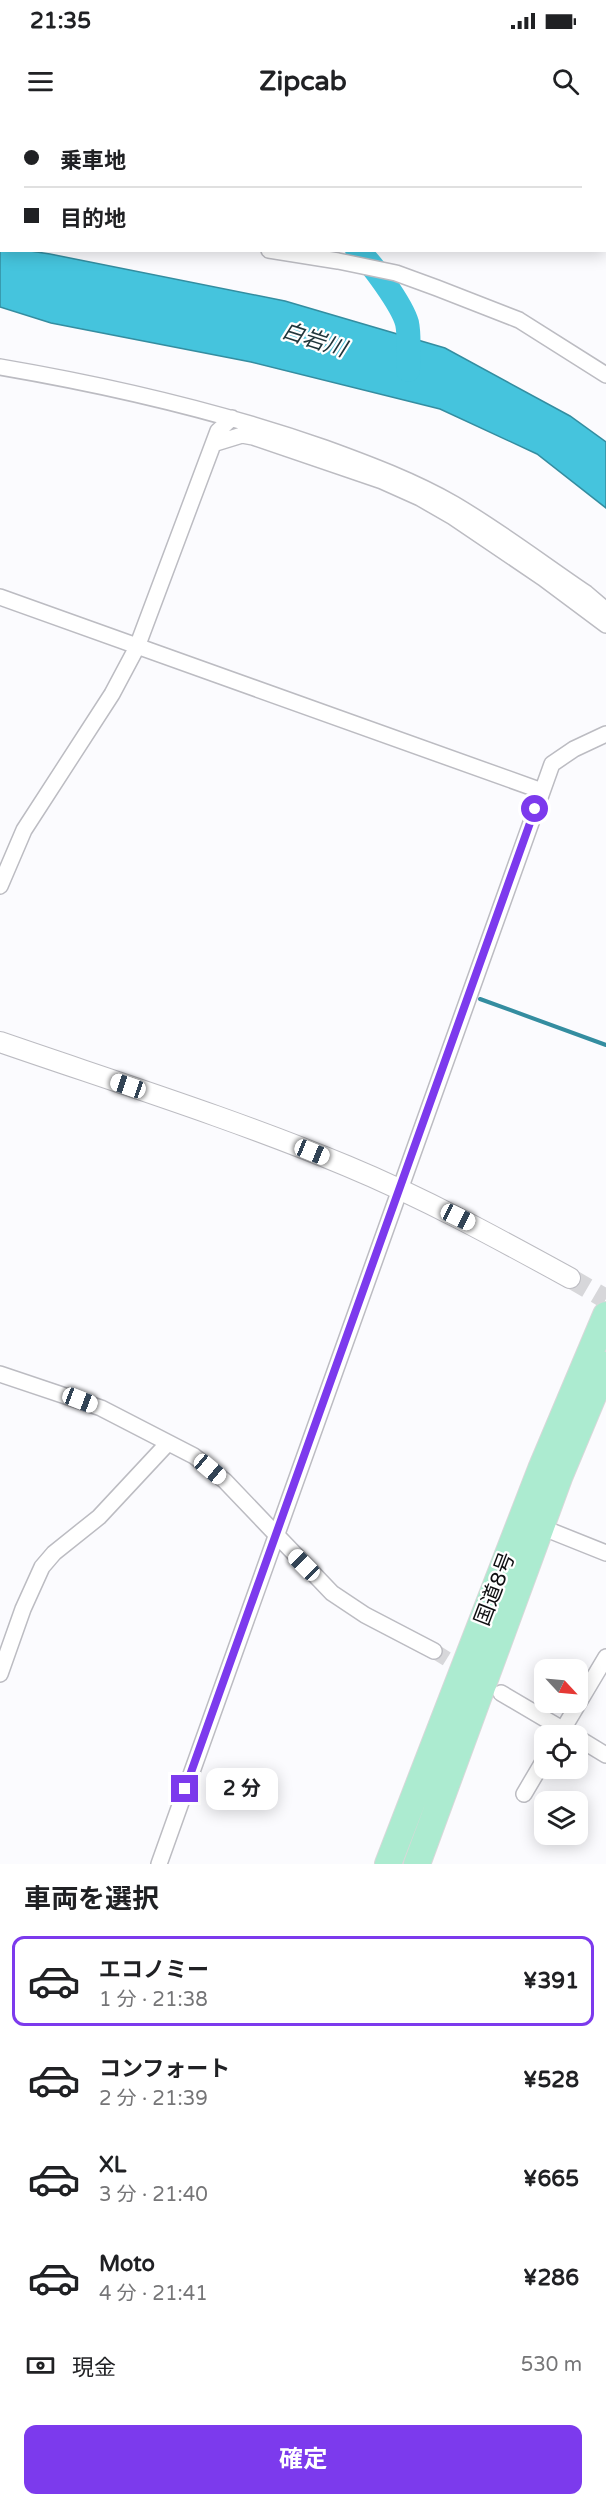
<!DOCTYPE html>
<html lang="ja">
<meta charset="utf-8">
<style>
:root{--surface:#fff;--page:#f2f2f2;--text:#202124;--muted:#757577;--line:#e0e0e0;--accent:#7c3aed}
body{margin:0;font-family:"Varela Round","Noto Sans JP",sans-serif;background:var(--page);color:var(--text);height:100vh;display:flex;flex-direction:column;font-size:22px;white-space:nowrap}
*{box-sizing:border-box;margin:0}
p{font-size:20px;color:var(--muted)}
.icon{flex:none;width:33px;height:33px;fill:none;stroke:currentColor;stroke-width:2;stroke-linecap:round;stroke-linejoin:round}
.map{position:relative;height:1744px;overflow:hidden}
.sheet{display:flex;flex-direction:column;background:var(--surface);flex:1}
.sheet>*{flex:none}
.guide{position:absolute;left:0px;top:0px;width:606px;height:132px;box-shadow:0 3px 15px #0003;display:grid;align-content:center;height:132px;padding:0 24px;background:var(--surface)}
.needle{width:39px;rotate:116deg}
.buttons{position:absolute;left:534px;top:1539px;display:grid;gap:12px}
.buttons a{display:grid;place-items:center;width:54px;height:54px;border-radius:12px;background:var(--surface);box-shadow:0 3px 15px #0003;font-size:30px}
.end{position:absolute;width:27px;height:27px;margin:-14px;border:8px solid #7c3aed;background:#fff;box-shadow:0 0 0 3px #fff}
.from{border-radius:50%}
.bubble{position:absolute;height:42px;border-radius:12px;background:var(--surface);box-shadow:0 3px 15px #0003;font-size:20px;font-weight:700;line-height:42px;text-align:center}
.car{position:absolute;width:18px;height:36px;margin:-18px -9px;border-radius:8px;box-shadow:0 0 4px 2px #0007;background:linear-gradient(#fff 24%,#345 0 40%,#fff 0 76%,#345 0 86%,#fff 0)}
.guide b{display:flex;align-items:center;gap:21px;height:57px;font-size:22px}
.guide b+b{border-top:2px solid var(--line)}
.guide i{width:15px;height:15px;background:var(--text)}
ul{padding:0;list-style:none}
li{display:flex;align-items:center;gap:18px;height:90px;margin:0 12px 9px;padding:0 12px;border:3px solid transparent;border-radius:12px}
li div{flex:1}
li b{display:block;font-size:22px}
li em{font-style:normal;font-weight:700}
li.selected{border-color:var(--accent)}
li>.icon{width:54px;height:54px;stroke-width:1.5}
h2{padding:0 24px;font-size:27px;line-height:72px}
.pay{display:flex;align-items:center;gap:15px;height:66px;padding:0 24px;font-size:22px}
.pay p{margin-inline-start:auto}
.button{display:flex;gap:12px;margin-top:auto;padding:12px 24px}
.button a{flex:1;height:69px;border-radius:12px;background:var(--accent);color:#fff;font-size:24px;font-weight:700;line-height:69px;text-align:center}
.status{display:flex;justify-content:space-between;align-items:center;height:42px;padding:0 30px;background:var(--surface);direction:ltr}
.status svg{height:16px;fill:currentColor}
header{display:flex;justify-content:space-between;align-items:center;height:78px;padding:0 24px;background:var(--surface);font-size:27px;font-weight:700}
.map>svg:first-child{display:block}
.water{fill:#45c4dd;stroke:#348da0;stroke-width:1.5}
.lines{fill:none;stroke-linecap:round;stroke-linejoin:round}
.stream{stroke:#348da0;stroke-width:4}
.river{stroke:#45c4dd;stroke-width:24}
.minor-tunnel{stroke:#d7d7da;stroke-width:15;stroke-dasharray:15 8;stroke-linecap:butt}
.tertiary-tunnel{stroke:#d7d7da;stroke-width:20;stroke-dasharray:20 10;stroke-linecap:butt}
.minor-casing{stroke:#bcbcc2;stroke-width:18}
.tertiary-casing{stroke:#bcbcc2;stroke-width:22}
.trunk-casing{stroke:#d8d8d9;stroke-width:28}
.minor{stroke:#fff;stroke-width:15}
.tertiary{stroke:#fff;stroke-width:20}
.trunk{stroke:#acebd0;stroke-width:26}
.route{stroke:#7c3aed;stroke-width:8}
.labels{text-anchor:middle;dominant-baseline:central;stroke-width:4.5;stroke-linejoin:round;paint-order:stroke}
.street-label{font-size:21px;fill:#0e0e10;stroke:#fff}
.water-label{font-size:22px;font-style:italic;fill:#20363b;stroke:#fff}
</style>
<div class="status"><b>21:35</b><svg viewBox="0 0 49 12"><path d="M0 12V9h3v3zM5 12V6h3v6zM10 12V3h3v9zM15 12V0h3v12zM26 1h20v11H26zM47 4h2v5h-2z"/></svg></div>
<header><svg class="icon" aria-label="menu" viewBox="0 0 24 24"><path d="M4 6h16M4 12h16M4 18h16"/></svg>Zipcab<svg class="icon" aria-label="search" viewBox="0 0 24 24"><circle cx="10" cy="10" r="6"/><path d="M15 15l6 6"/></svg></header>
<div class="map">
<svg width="606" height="1744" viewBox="0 0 606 1744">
<rect width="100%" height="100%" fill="#fbfbfe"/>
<path class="water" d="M0,126L2,130L30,131L50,134L285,181L445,228L570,296L606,322V388L537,334L440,289L251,242L51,203L0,187Z"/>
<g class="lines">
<path class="stream" d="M480,879L606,925"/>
<path class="river" d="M0,45H2
M357,130C371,142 402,185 407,203C410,217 408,235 408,250"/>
<path class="minor-tunnel" d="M434,1531L468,1552"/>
<path class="tertiary-tunnel" d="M570,1158L606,1179"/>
<g class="minor-casing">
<path id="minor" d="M554,0L557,2
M171,2L173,0
M604,21L606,22
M0,69H2
M269,130L338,141L396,153L437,168L519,200L606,255
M0,247C111,266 219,291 325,328C369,344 414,361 454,384C500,411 543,444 586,473L606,490
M216,323L242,315L253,317L382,361L420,378L453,397L543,458L606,505
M0,477L542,671
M0,766L24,710L112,574L137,527L218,311L232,298
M0,1254L101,1288L194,1336L225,1361L332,1473L365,1495L434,1531
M541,1407L606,1433
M0,1554L23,1489L42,1447L54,1433L99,1397L168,1323
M501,1573L574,1616
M559,1616L606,1537
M578,1618L606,1635
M524,1674L544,1640
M159,1744L552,644L574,629L606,614"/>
</g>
<g class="tertiary-casing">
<path id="tertiary" d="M0,922C116,962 234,999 347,1046C424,1078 497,1118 570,1158"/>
</g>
<g class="trunk-casing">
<path id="trunk" d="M388,1744L541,1349L606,1195
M417,1744L560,1355L606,1245"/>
</g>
<use href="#minor" class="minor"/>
<use href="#tertiary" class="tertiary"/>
<use href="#trunk" class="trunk"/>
</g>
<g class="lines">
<path class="route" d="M185,1669L535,689"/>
</g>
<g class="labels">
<g class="street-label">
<text transform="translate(495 1469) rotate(-69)">国道8号</text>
</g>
<g class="water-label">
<text transform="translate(314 220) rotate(18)">白岩川</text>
</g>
</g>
</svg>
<div class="buttons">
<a><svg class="needle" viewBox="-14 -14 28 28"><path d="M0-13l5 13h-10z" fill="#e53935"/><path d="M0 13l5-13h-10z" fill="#757577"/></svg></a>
<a><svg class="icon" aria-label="locate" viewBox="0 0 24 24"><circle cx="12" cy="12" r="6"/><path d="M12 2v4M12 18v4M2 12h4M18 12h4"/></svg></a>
<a><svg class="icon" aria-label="layers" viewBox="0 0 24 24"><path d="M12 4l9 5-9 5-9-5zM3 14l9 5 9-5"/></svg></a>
</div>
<i class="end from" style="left:535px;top:689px"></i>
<i class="end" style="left:185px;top:1669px"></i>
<div class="bubble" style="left:206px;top:1648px;width:72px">2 分</div>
<i class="car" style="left:128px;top:966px;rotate:289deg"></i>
<i class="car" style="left:312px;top:1032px;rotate:112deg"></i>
<i class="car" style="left:458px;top:1097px;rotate:116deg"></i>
<i class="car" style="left:80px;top:1280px;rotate:111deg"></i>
<i class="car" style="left:210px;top:1349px;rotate:130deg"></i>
<i class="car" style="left:304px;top:1445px;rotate:315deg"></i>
<div class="guide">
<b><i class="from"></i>乗車地</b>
<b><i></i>目的地</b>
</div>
</div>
<section class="sheet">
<h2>車両を選択</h2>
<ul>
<li class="selected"><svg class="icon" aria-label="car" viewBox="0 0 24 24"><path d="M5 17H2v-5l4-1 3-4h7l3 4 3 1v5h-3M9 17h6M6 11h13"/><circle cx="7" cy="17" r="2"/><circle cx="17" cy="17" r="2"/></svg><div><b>エコノミー</b><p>1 分 · 21:38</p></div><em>¥391</em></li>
<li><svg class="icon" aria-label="car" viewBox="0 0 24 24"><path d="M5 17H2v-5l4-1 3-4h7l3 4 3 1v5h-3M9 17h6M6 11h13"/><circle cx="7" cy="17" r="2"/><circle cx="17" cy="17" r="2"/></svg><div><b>コンフォート</b><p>2 分 · 21:39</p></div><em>¥528</em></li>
<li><svg class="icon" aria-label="car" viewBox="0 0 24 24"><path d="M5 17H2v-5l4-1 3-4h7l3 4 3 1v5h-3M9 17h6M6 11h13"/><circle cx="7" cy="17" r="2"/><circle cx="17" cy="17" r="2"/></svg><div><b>XL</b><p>3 分 · 21:40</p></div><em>¥665</em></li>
<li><svg class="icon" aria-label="car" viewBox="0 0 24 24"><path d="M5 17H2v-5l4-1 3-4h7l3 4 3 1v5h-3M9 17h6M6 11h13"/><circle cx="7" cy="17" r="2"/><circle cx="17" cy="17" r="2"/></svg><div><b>Moto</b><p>4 分 · 21:41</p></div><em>¥286</em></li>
</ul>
<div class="pay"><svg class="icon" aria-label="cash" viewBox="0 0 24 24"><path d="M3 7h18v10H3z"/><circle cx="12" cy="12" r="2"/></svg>現金<p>530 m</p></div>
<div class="button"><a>確定</a></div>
</section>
